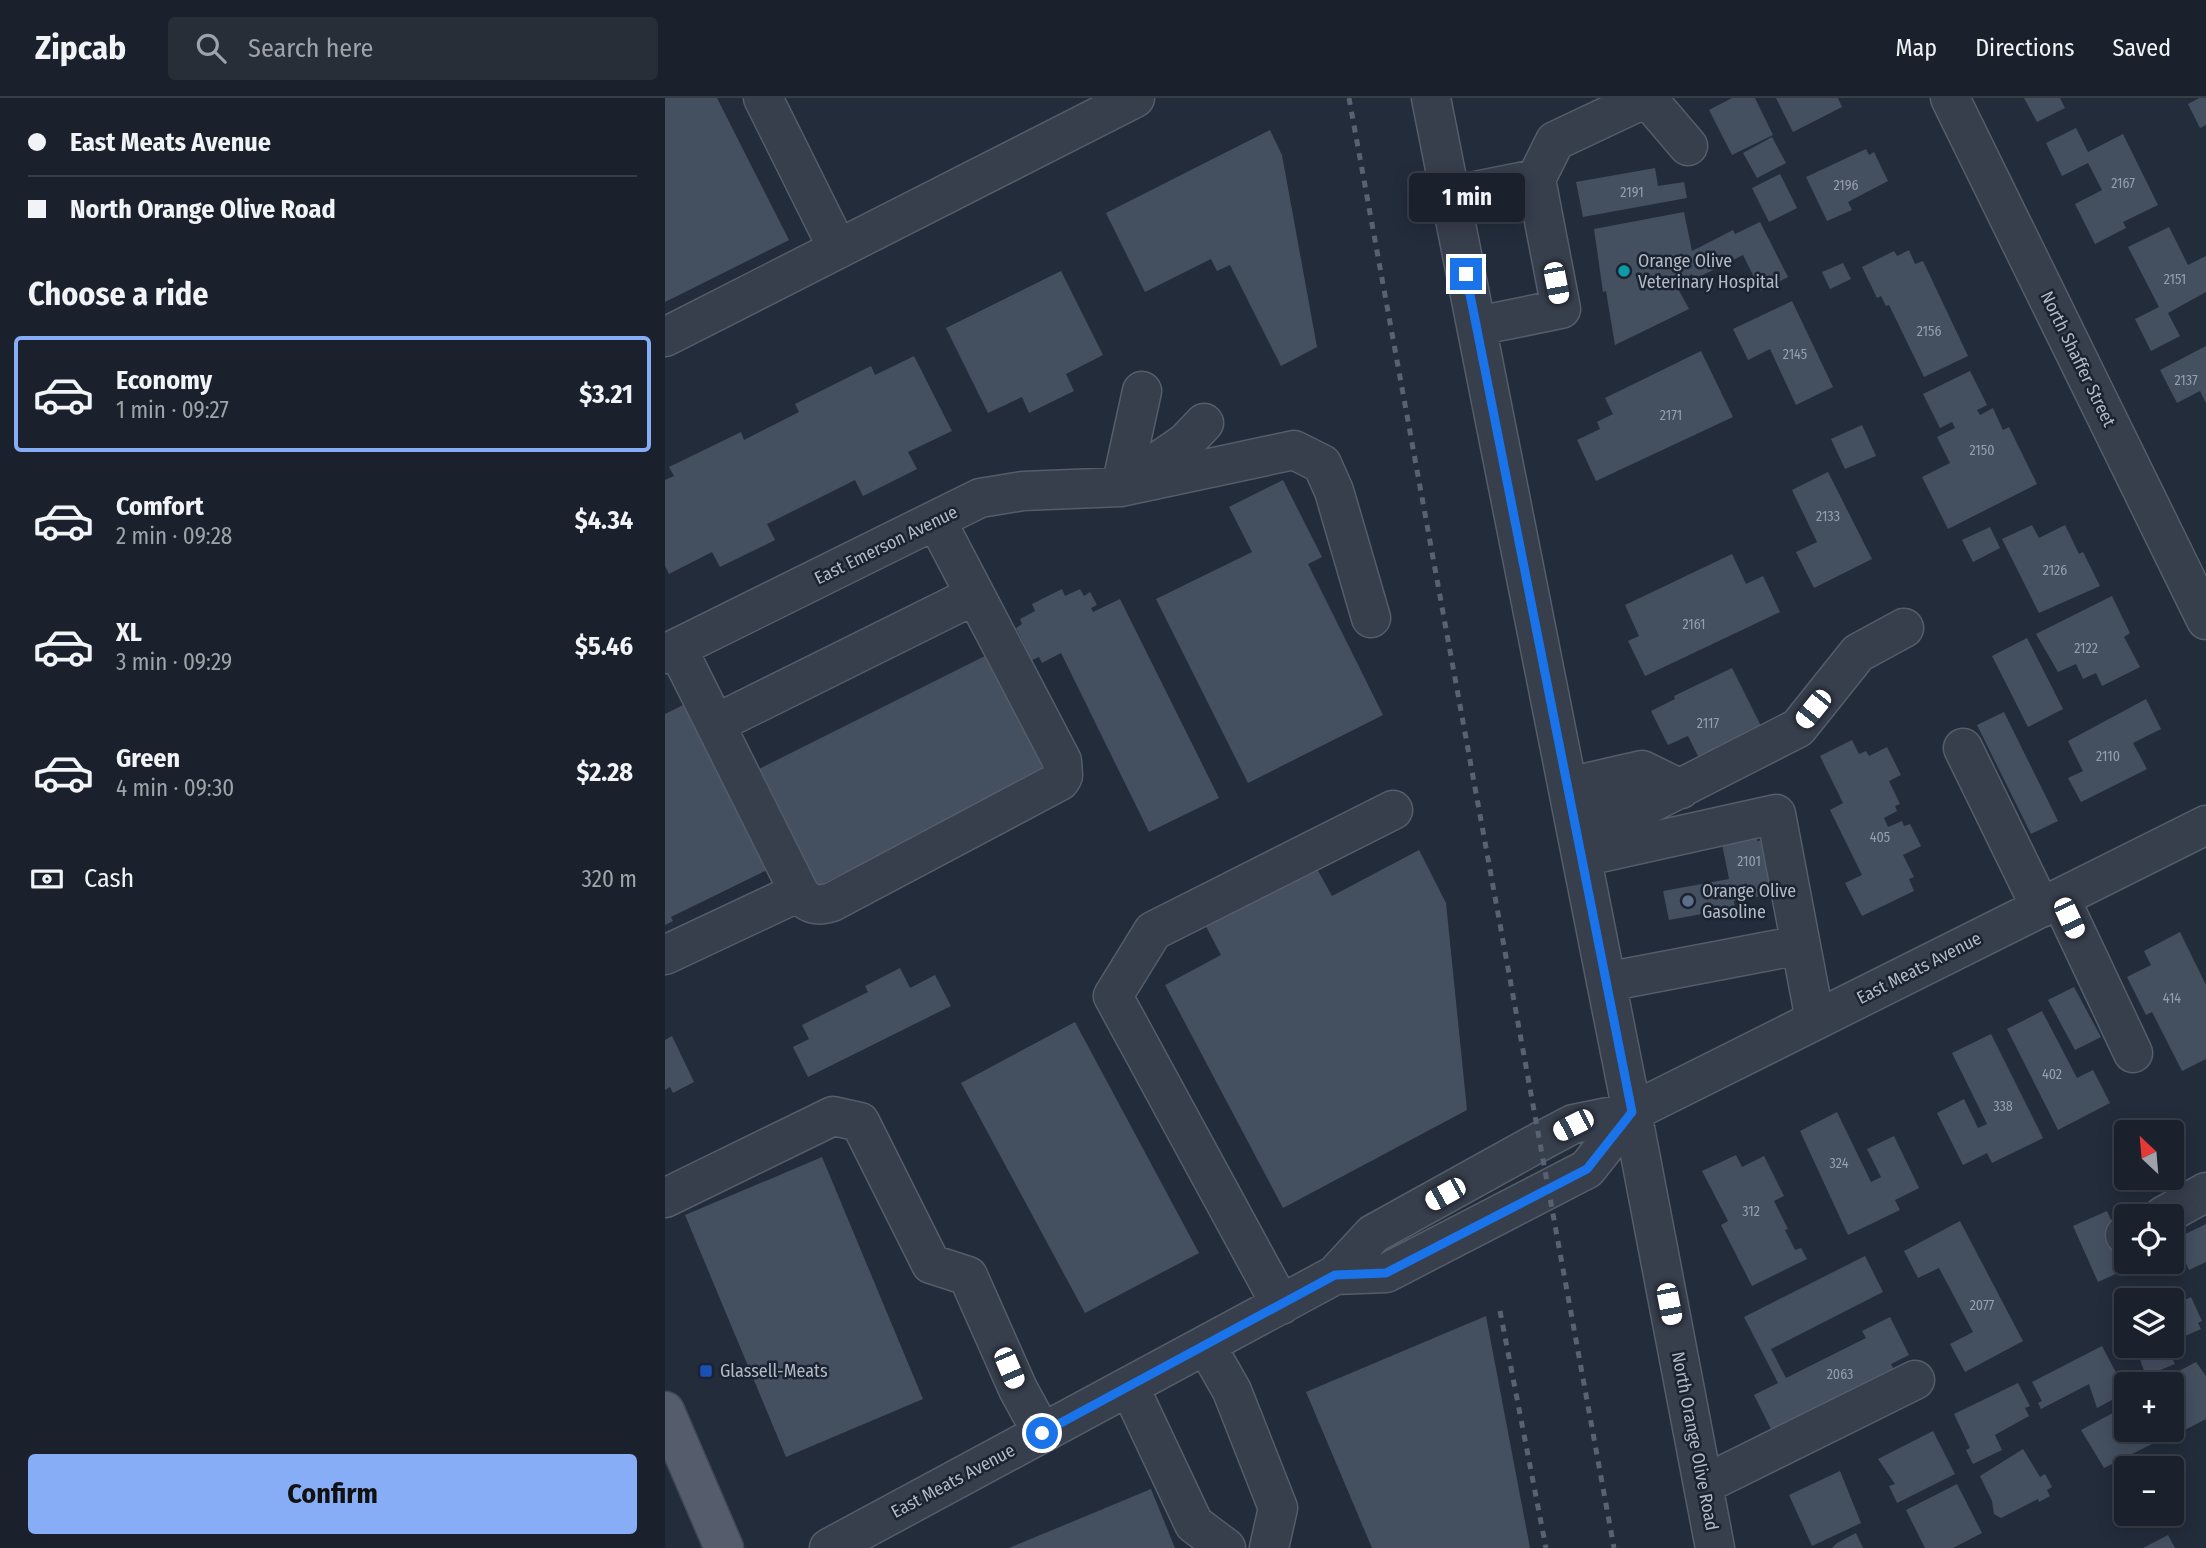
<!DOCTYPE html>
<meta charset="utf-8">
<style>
:root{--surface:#1a212c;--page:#272e38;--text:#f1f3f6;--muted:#9fa3a9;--line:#383e48;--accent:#87adf7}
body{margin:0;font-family:"Fira Sans Condensed",sans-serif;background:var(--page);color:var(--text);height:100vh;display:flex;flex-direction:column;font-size:26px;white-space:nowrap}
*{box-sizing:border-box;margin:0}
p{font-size:23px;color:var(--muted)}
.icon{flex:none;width:38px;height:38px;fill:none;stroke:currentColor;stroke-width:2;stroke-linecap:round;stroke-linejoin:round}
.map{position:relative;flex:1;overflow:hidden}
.details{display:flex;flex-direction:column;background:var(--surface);width:665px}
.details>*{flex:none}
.guide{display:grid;align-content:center;height:154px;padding:0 28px;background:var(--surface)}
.needle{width:46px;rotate:334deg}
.controls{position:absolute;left:1449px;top:1022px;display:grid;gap:14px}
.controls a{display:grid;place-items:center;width:70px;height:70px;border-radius:7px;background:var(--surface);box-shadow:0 4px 18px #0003,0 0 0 2px var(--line);font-size:35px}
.end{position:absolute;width:32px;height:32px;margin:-16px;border:9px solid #1a73e8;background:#fff;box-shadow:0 0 0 4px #fff}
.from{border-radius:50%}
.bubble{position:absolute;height:49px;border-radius:7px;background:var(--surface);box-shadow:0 4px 18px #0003,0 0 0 2px var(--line);font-size:23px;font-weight:700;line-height:49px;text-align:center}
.car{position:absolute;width:21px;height:42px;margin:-21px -10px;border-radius:9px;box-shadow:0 0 5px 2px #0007;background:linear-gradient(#fff 24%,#345 0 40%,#fff 0 76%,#345 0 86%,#fff 0)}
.guide b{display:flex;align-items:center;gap:24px;height:66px;font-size:26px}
.guide b+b{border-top:2px solid var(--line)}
.guide i{width:18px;height:18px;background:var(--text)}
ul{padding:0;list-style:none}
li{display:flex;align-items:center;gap:21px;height:116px;margin:0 14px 10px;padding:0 14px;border:4px solid transparent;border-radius:7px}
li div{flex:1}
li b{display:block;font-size:26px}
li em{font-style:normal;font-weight:700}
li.active{border-color:var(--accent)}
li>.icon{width:63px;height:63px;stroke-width:1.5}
h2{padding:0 28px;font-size:32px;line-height:84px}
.pay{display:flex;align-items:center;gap:18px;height:77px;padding:0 28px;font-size:26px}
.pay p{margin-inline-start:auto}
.primary-button{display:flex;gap:14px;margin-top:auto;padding:14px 28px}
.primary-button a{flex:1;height:80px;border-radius:7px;background:var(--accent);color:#111;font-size:28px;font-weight:700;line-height:80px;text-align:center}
header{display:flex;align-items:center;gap:42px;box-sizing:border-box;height:98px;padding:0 35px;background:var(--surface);border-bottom:2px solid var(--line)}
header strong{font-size:33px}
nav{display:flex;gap:38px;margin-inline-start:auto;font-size:24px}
.search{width:490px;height:63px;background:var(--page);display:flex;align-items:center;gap:18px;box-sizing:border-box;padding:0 24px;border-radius:7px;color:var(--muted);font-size:26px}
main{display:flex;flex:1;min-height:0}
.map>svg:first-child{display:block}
.building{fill:#444f60}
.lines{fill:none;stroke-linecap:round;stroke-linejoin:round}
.minor-casing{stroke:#555c6a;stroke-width:41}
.major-casing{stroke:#404755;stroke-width:41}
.minor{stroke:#373e4c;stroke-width:38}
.major{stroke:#555d6c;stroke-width:38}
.rail{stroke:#596273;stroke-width:5;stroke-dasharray:7 7;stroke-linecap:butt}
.route{stroke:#1a73e8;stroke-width:9}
.culture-dot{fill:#0f9aa8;stroke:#1c2330;stroke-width:2.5}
.service-dot{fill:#5c6f8a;stroke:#1c2330;stroke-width:2.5}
.transit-dot{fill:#1a4fb4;stroke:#1c2330;stroke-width:2.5}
.labels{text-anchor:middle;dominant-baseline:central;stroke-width:5;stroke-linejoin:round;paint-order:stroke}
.number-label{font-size:14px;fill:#969ead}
.poi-label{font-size:18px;fill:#b2b9c7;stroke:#1c2330;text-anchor:start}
.street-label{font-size:18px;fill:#b2b9c7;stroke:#1c2330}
</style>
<header>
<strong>Zipcab</strong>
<div class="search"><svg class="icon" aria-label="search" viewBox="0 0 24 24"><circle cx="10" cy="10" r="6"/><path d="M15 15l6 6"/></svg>Search here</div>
<nav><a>Map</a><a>Directions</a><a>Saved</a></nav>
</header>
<main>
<section class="details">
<div class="guide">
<b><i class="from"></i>East Meats Avenue</b>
<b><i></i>North Orange Olive Road</b>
</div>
<h2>Choose a ride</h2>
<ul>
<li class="active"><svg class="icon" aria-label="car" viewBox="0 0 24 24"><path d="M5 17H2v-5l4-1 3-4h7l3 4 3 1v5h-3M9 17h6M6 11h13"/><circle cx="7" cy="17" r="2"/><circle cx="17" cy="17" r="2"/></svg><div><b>Economy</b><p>1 min · 09:27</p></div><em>$3.21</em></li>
<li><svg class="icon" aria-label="car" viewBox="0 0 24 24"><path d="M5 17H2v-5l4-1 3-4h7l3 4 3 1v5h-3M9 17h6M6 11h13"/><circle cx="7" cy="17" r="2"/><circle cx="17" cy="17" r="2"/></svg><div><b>Comfort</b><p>2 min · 09:28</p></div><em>$4.34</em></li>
<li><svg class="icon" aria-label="car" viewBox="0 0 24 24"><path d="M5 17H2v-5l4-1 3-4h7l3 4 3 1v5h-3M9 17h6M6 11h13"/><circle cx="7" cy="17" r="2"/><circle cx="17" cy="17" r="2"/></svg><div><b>XL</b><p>3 min · 09:29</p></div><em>$5.46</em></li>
<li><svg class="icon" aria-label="car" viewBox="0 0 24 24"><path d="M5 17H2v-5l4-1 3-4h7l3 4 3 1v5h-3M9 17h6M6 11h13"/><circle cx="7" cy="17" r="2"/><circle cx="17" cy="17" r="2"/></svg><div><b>Green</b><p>4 min · 09:30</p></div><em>$2.28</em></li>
</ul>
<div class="pay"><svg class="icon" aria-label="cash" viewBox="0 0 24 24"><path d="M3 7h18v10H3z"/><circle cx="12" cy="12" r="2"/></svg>Cash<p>320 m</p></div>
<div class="primary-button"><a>Confirm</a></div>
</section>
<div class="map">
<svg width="1541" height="1450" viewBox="0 0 1541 1450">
<rect width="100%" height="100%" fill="#232c3b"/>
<path class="building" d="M0,0H52L124,142L0,204Z
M1067,0H1090L1108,37L1067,57L1044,12Z
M1111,0H1173L1177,9L1128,34Z
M1359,0H1395L1400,10L1372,24Z
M1534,0H1541V27L1535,30L1523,6Z
M1411,30L1423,54L1458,36L1493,107L1458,124L1461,130L1430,146L1410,106L1437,92L1423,65L1397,78L1381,45Z
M605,32L617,57L652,249L616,268L565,167L552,173L546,161L480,194L441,115Z
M1107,39L1121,65L1092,80L1078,55Z
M1201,51L1204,57L1209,54L1223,83L1183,104L1187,112L1162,123L1141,79Z
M990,70L993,88L1019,84L1022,100L918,119L911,84Z
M1115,76L1132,110L1104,124L1087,90Z
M1019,114L1027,153L1068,132L1070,136L1095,124L1123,179L1096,193L1078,157L1030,181L1027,176L1010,185L1024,211L950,247L941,193L938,194L929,131Z
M1504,129L1523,167L1541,158V194L1503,215L1515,238L1486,253L1470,221L1494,209L1463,149Z
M1244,152L1250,166L1258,163L1303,258L1259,279L1224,207L1221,208L1216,198L1212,200L1197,169L1229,153L1232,158Z
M1178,165L1186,181L1165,191L1157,174Z
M396,173L438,257L401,276L409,293L364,315L357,299L323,315L281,230Z
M1127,203L1168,289L1131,307L1105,251L1083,262L1068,231Z
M1541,248V305L1535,293L1512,305L1495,272Z
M1036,253L1068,319L931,383L912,342L935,331L932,324L948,316L940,300Z
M249,258L287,333L243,354L252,371L198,398L190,382L102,426L110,442L55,469L47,454L4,476L0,468V382L9,378L4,369L76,334L79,342L134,314L130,306L206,268L210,277Z
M1305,273L1322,307L1312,312L1315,317L1328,310L1338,332L1344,329L1372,386L1283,431L1257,379L1285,365L1272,339L1290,330L1287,324L1275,330L1258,296Z
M1197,327L1211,358L1180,371L1166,341Z
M1163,374L1207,461L1149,490L1131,454L1152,444L1127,392Z
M618,382L657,459L643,466L718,617L583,685L491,501L587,454L564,409Z
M1367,427L1374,440L1400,427L1414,456L1418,454L1435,488L1374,515L1337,441Z
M1325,429L1335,450L1308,464L1297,442Z
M1067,456L1081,486L1098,478L1115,514L980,578L963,543L974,538L960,507Z
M397,491L400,498L415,491L419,498L425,494L432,507L426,510L428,514L455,501L554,700L484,734L396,555L377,565L374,559L367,562L351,530L357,526L355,521L370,513L367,506Z
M1447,498L1465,535L1459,539L1475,569L1437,588L1431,575L1418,581L1411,566L1393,574L1371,536Z
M1362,540L1398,611L1363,629L1327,558Z
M322,557L380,674L153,788L94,671Z
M1067,570L1101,638L1038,668L1023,638L1003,647L986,613L1010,601L1009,598Z
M1481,601L1496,631L1468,645L1482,671L1416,704L1403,680L1418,673L1403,643Z
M24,604L106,770L6,819L8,823L0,827V616Z
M1339,614L1393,723L1366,736L1312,627Z
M1187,642L1194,656L1201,653L1204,658L1222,649L1236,677L1224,683L1235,706L1230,708L1232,713L1219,720L1223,729L1237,723L1239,728L1245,726L1256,748L1238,757L1249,779L1244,781L1249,793L1197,818L1180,785L1197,777L1165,712L1178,705L1155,658Z
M1092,739V743L1104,741L1112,787L1100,789L1102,797L1069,803L1070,810L1004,822L998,793L1064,781L1057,746Z
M754,752L781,805L802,1012L618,1110L500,887L556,857L536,819L646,760L667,798Z
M1515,834L1541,887V961L1517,973L1487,914L1481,917L1462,879L1486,867L1479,853Z
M235,870L245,890L270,877L286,908L143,979L128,949L144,941L137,927L203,894L200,888Z
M1409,889L1436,939L1410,952L1383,902Z
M1377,913L1412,980L1428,972L1445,1005L1393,1032L1342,931Z
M410,924L534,1155L420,1215L296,985Z
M1326,936L1378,1040L1327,1065L1322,1055L1298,1067L1272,1015L1299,1001L1313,1030L1322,1026L1287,955Z
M7,938L29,984L8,995L5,989L0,992V942Z
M1172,1014L1206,1084L1216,1079L1202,1051L1229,1038L1254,1090L1230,1102L1235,1112L1183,1137L1135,1033Z
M1071,1057L1077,1069L1099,1058L1119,1098L1109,1103L1123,1131L1120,1132L1130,1152L1136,1150L1142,1161L1087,1188L1056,1127L1063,1123L1037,1073Z
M157,1059L258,1301L121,1359L20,1117Z
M1442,1113L1461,1155V1164H1465L1468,1168L1433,1184L1408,1128Z
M1295,1123L1358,1243L1300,1274L1285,1246L1308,1234L1274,1170L1253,1180L1239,1153Z
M1541,1126V1164L1524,1172L1510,1141Z
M1200,1158L1218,1194L1106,1251L1121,1280L1201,1240L1197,1233L1225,1219L1244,1257L1226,1266L1229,1272L1107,1333L1089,1297L1113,1285L1079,1219Z
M1526,1199L1537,1223L1533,1225L1536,1231L1507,1244V1208Z
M821,1218L865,1450H707L641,1294Z
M1437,1248L1456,1284L1453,1286L1458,1296L1432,1310L1424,1286L1376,1311L1373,1305L1377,1303L1367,1284Z
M1470,1248H1501L1510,1266L1481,1278Z
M1531,1264L1541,1278V1321L1514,1335L1507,1321V1286H1500L1513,1276L1512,1274Z
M1353,1285L1365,1308L1360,1310L1364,1318L1330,1337L1337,1352L1308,1366L1301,1352L1305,1350L1289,1316Z
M1461,1308V1332H1479L1487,1346L1439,1370L1416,1332Z
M1268,1333L1290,1376L1232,1405L1224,1388L1230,1386L1213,1361Z
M1358,1351L1375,1379L1380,1376L1387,1389L1382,1392L1385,1398L1374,1404L1373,1401L1336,1420L1329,1416L1327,1403L1315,1378Z
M1175,1373L1196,1425L1147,1448L1124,1397Z
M1292,1386L1317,1435L1288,1450H1260L1241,1412Z
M486,1391L510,1450H344Z
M1191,1435L1198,1450H1167L1172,1445Z
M1503,1437L1510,1450H1478Z"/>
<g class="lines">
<g class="minor-casing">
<path id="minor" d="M766,0L967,1014L1050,1450
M982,0L1023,48
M1285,0L1541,522
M871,81L890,43L981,0
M785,98L871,81L896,211L812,228
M173,151L470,0
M0,239L173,151L98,0
M475,376L520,345L539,325
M456,389L477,293
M12,550L134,794
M0,556L315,400L358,393L456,389L629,352L657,366L669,393L706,520
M50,626L310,497
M1298,650L1376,810
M903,689L977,672L1016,691
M910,724L986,705L1133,630L1193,555L1239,530
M917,759L1111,716L1150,922
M1395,800L1468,955
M0,857L134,794C142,806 152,809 167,804L395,683L398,678L397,663L271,422
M941,884L1135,847
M0,1100L168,1018L195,1024L266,1166L303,1178L353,1291L377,1335
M1498,1118L1541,1094
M1460,1137H1461
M670,1177L721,1175L922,1071L967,1014
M616,1207L448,898L488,833L728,712
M541,1247L567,1293L613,1410L604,1450
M464,1288L529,1426L561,1450
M1038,1387L1250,1282
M164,1450L670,1177L708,1136L876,1043L908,1026L967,1014L1541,727"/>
</g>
<g class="major-casing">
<path id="major" d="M0,1313L59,1450"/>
</g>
<use href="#minor" class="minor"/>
<use href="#major" class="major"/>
<path class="rail" d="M684,0L949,1450
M835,1213L881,1450"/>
</g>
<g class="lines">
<path class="route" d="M377,1335L670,1177L721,1175L922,1071L967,1014L801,176"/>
</g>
<circle class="culture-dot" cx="959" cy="173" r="7"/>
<circle class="service-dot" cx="1023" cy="803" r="7"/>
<rect class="transit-dot" x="34" y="1266" width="14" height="14" rx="3.5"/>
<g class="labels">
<g class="number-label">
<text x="1458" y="85">2167</text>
<text x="1181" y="87">2196</text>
<text x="967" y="94">2191</text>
<text x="1510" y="181">2151</text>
<text x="1264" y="233">2156</text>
<text x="1130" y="256">2145</text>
<text x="1521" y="282">2137</text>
<text x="1006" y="317">2171</text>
<text x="1317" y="352">2150</text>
<text x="1163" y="418">2133</text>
<text x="1390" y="472">2126</text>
<text x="1029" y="526">2161</text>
<text x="1421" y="550">2122</text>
<text x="1043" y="625">2117</text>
<text x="1443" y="658">2110</text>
<text x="1215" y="739">405</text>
<text x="1084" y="763">2101</text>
<text x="1507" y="900">414</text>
<text x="1387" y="976">402</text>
<text x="1338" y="1008">338</text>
<text x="1174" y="1065">324</text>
<text x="1086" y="1113">312</text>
<text x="1317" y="1207">2077</text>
<text x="1175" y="1276">2063</text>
</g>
<g class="poi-label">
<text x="973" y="163">Orange Olive<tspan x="973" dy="21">Veterinary Hospital</tspan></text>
<text x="1037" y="793">Orange Olive<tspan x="1037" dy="21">Gasoline</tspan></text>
<text x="55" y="1273">Glassell-Meats</text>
</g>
<g class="street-label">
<text transform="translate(1413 261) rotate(64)">North Shaffer Street</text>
<text transform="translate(221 447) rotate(-26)">East Emerson Avenue</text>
<text transform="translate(1254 870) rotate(-27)">East Meats Avenue</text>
<text transform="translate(1030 1343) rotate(79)">North Orange Olive Road</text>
<text transform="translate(288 1383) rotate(-28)">East Meats Avenue</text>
</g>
</g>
</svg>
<div class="controls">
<a><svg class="needle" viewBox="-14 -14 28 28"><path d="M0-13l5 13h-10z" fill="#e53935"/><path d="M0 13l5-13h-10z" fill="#9fa3a9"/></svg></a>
<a><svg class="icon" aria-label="locate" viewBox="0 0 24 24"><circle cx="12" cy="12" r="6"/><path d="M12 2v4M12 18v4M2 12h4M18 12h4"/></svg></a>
<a><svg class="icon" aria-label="layers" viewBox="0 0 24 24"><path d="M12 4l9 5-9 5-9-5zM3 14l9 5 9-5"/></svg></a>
<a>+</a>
<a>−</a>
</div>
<i class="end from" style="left:377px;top:1335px"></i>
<i class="end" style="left:801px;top:176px"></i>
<div class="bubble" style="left:744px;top:75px;width:116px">1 min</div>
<i class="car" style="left:891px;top:185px;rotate:169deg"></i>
<i class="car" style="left:1148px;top:611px;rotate:219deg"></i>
<i class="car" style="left:1404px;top:820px;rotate:155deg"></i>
<i class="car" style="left:908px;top:1027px;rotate:243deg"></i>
<i class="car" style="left:780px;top:1096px;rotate:241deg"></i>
<i class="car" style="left:1004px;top:1206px;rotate:169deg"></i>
<i class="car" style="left:344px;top:1270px;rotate:157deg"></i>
</div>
</main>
